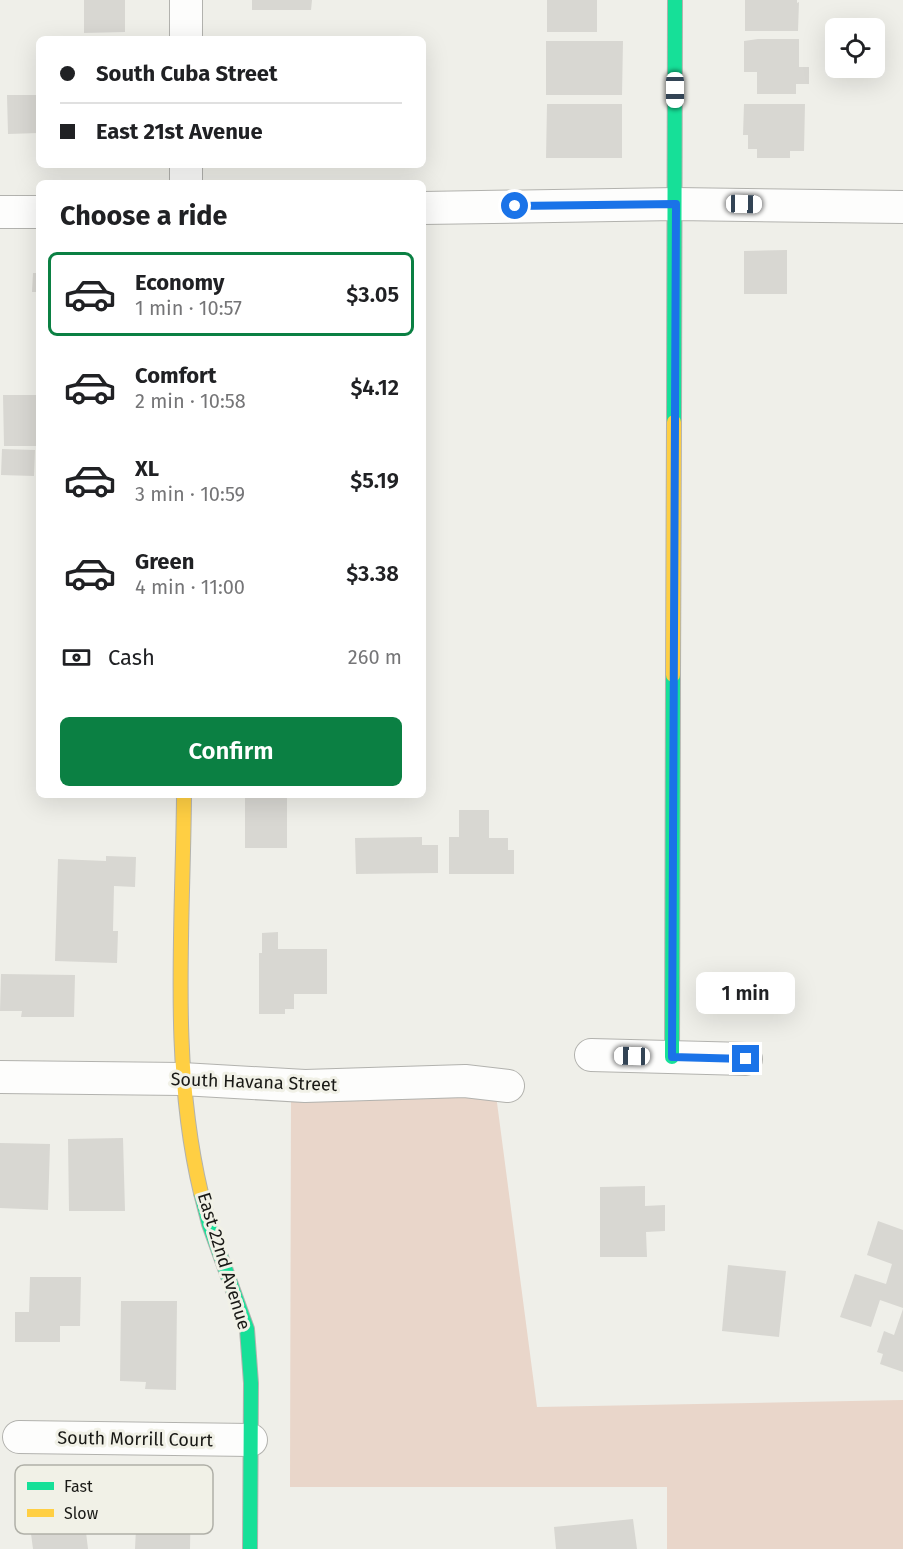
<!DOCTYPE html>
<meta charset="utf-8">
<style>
:root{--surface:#fff;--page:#f6f6f6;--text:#202124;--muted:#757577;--line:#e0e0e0;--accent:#0b8043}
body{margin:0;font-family:"Fira Sans",sans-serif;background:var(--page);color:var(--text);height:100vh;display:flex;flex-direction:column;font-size:22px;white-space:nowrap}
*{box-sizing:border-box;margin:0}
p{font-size:20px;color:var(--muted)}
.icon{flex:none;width:33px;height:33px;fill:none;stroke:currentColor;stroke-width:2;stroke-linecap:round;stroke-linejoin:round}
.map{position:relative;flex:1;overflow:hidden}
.side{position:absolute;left:36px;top:180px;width:390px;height:618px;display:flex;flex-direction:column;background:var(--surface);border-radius:9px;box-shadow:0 6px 24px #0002}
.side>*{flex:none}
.top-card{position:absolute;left:36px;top:36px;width:390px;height:132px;border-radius:9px;box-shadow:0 6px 24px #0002;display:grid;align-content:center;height:132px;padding:0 24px;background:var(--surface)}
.buttons{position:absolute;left:825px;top:18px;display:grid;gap:12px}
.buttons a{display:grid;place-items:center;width:60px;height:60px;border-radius:9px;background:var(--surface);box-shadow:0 6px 24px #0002;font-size:30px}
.end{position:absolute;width:27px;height:27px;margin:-14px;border:8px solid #1a73e8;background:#fff;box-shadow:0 0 0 3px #fff}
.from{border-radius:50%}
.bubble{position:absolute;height:42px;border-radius:9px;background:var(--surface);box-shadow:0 6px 24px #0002;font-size:20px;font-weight:600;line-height:42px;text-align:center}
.car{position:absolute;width:18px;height:36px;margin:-18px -9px;border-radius:8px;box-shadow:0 0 4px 2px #0007;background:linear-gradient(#fff 24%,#345 0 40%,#fff 0 76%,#345 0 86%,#fff 0)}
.top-card b{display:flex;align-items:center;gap:21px;height:57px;font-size:22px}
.top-card b+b{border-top:2px solid var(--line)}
.top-card i{width:15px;height:15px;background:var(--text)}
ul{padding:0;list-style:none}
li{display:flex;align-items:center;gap:18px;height:84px;margin:0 12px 9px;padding:0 12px;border:3px solid transparent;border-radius:9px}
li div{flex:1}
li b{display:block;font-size:22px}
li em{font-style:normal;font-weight:600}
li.active{border-color:var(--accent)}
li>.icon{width:54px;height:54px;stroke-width:1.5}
h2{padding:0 24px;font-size:27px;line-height:72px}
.pay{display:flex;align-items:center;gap:15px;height:66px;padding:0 24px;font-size:22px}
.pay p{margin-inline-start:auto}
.cta{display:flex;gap:12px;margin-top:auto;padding:12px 24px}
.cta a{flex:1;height:69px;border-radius:9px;background:var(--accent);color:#fff;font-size:24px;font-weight:600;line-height:69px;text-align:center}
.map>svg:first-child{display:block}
.green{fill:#e9d6ca}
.building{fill:#d8d7d2}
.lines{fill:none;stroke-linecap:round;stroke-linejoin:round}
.street-casing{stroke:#b2b2ae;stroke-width:34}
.fast-casing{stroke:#b2b2ae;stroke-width:16}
.slow-casing{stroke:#b2b2ae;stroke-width:16}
.street{stroke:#fdfdfc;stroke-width:32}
.fast{stroke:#16e098;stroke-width:14}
.slow{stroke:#ffcf43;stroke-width:14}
.route{stroke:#1a73e8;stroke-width:8}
.labels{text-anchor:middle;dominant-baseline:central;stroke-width:6;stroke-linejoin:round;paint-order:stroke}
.street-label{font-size:18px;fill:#181815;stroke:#f1f1e7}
.key{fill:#f1f1e7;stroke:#b0b0a8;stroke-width:1.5}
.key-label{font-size:16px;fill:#181815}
</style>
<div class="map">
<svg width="903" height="1549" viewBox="0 0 903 1549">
<rect width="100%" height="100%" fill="#efefe9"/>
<path class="green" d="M291,1095H496L537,1407L903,1400V1549H667V1487H290Z"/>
<path class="building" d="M84,0H125V32L84,33Z
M252,0H312L311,10H252Z
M547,0H597V32H547Z
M745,0H797V3L799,2L798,31H745Z
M758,39H799V67H809V84H796V94H757V72H744V41Z
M546,41H623L622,95H546Z
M7,95H39V133L8,134Z
M547,104H622V158H546Z
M744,104H805L804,151H790V158H757V149H748V135H743Z
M787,250V294H744V251Z
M33,273H39V292H32Z
M3,395H39V446H4Z
M2,449L35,450L34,476L1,475Z
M245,795H287V848H245Z
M459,810H489V838H508V850H514V874H449V837H459Z
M422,837V845H438V873L356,874L355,838Z
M106,856L136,857L135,887L114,886L113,931H118L117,963L55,961L58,859L106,861Z
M278,932V949H327V994H294V1009H285V1014H259V953H262V933Z
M1,974L75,975L74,1017H21L22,1011H0Z
M123,1138L125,1211H69L68,1139Z
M0,1143L50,1144L48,1210L0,1208Z
M645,1186V1206L665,1205V1231L646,1232L647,1257H600V1187Z
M878,1221L903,1230V1308L880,1300L871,1327L840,1317L855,1274L886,1284L892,1264L867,1255Z
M728,1265L786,1271L779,1337L722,1331Z
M30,1277H81L80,1326H60V1342H15V1312H29Z
M121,1301H177L176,1390L145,1389L146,1382L120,1381Z
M903,1309V1372L880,1364L883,1354L877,1352L884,1331L894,1335Z
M159,1488L191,1489L190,1549H135L136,1528L120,1527L121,1495L159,1496Z
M83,1506L88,1549H33L30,1526L54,1522L53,1510Z
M633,1519L637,1549H556L554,1527Z"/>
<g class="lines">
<g class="street-casing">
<path id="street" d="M186,0V39
M186,165V183
M423,208L676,204L903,207
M0,212H39
M591,1055L746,1059
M0,1077L182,1079L305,1086L465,1081L508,1086
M19,1437L251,1440"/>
</g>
<g class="fast-casing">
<path id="fast" d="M674,422L675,0
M672,1057L673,675
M201,1193L209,1224L247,1329L251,1383L250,1549"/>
</g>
<g class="slow-casing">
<path id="slow" d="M673,675L674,422
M184,795C183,927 170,1064 201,1193"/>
</g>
<use href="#street" class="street"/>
<use href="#fast" class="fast"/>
<use href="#slow" class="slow"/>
</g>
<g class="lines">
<path class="route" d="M515,206L676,204L672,1057L746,1059"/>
</g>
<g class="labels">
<g class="street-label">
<text transform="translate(254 1082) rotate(2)">South Havana Street</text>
<text transform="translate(224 1261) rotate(73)">East 22nd Avenue</text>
<text transform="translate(135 1439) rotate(1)">South Morrill Court</text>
</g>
</g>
<rect x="15" y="1465" width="198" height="69" rx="9" class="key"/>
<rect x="27" y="1482" width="27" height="8" fill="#16e098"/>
<rect x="27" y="1509" width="27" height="8" fill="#ffcf43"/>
<g class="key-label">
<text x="64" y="1492">Fast</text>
<text x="64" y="1519">Slow</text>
</g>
</svg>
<div class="buttons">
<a><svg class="icon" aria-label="locate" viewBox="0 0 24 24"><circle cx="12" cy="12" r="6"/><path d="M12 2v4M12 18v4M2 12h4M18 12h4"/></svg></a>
</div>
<i class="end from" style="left:515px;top:206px"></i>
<i class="end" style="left:746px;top:1059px"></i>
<div class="bubble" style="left:696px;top:972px;width:99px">1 min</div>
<i class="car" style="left:675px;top:90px;rotate:180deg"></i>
<i class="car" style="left:744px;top:204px;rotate:91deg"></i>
<i class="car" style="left:632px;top:1056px;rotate:271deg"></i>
<div class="top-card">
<b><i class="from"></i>South Cuba Street</b>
<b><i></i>East 21st Avenue</b>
</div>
<section class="side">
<h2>Choose a ride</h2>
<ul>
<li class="active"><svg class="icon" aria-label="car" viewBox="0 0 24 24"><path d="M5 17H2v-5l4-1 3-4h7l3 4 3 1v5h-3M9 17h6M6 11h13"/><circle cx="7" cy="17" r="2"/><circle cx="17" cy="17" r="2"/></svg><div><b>Economy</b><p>1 min · 10:57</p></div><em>$3.05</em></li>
<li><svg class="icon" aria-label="car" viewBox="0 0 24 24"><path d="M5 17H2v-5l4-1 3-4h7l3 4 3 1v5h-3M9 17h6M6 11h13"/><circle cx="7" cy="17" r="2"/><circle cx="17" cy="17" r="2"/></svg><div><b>Comfort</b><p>2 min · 10:58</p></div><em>$4.12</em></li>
<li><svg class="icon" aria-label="car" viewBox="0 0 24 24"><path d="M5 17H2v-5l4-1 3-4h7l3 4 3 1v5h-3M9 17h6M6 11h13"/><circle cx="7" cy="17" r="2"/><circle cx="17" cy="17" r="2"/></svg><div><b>XL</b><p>3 min · 10:59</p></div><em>$5.19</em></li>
<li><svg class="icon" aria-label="car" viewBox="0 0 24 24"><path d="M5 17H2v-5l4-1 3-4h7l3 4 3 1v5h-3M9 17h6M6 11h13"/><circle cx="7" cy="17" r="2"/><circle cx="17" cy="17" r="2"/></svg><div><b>Green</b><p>4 min · 11:00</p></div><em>$3.38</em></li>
</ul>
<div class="pay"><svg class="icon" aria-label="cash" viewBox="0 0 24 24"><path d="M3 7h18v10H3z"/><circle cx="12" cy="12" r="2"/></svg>Cash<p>260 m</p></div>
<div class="cta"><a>Confirm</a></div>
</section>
</div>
